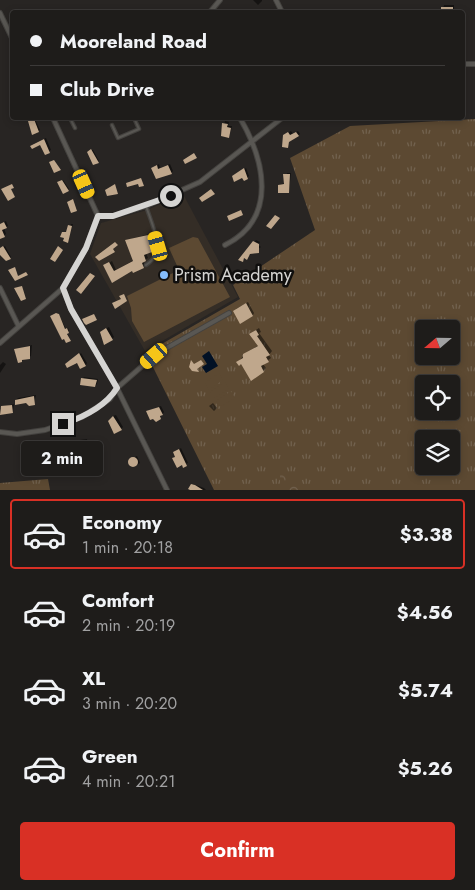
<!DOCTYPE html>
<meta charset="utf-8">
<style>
:root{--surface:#1e1c1a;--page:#2b2927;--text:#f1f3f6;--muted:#a1a1a2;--line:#3c3a39;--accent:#d93025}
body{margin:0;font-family:Jost,sans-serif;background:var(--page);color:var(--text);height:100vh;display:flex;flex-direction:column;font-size:19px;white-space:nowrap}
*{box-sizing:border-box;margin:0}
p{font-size:16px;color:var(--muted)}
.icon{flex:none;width:28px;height:28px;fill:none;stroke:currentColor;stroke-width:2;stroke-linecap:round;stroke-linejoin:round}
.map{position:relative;height:490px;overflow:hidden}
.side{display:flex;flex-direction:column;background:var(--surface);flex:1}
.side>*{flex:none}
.hud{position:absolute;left:10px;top:10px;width:455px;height:110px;border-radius:5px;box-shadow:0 2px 8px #0003,0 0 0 1px var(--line);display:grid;align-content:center;height:110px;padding:0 20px;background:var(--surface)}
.needle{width:32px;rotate:250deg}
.tools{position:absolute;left:415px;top:320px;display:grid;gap:10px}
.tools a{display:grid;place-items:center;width:45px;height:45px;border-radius:5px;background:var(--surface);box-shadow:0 2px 8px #0003,0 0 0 1px var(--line);font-size:25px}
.end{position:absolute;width:22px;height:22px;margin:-11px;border:6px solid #d5d4d2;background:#111;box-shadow:0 0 0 2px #111}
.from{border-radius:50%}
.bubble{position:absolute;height:35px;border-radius:5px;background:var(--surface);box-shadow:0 2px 8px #0003,0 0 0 1px var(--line);font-size:16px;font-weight:700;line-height:35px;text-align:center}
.car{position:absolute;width:15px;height:30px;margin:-15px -8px;border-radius:6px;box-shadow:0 0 4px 1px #0007;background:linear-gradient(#f5c518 24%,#345 0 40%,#f5c518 0 76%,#345 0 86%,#f5c518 0)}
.hud b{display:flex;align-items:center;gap:18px;height:48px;font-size:19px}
.hud b+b{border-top:1px solid var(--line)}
.hud i{width:12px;height:12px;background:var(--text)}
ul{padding:9px 0 0;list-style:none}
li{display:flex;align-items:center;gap:15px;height:70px;margin:0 10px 8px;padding:0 10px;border:2px solid transparent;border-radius:5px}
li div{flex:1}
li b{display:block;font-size:19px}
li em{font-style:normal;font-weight:700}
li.selected{border-color:var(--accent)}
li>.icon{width:45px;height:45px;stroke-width:1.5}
.button{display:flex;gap:10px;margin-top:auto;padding:10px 20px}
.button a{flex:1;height:58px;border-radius:5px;background:var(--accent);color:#fff;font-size:20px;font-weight:700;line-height:58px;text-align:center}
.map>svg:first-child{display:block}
.built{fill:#342d26}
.grass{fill:url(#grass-tufts);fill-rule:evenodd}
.forest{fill:url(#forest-crowns)}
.garden{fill:#5c4932}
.water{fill:#021125}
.shadow{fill:#0007}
.building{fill:#bfa78c}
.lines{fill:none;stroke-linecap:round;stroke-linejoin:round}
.lane-casing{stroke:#44423f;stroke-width:4.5}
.street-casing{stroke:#44423f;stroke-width:6}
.lane{stroke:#595753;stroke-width:2}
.street{stroke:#595753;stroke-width:4}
.route{stroke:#d5d4d2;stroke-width:6}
.poi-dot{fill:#84bcfb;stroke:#100f0e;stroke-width:2}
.labels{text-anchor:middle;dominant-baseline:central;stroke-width:5;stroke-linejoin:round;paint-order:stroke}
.poi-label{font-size:18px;fill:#d5d4d2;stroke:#100f0e;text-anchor:start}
</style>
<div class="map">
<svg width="475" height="490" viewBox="0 0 475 490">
<defs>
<pattern id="grass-tufts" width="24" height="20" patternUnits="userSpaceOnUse" patternTransform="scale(1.25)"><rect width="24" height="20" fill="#5c4932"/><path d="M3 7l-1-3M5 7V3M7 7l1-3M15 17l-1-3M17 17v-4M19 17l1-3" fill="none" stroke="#72624f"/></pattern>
<pattern id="forest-crowns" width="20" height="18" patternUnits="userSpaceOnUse" patternTransform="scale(1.25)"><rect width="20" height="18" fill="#5c4932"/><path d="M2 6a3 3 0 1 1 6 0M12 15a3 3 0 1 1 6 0" fill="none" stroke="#72624f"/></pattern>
</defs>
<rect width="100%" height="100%" fill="#282523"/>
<path class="built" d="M183,194L238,297L145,351L90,254L101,223L147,210Z"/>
<path class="grass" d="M475,119V490H214L146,353L240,299L233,285L315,230L290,158L350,126ZM424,329H451V356H424ZM424,384H451V411H424ZM424,439H451V466H424Z
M48,479L50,490H0V483Z"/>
<path class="forest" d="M286,471L289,473L300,490H280V473Z"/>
<path class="garden" d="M193,237L198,238L230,297L144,342L132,321L131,308L127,296L179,270L169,248Z
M219,373L223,380L209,390L205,383Z
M225,382L229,389L215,398L210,392Z
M231,391L235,398L220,407L216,401Z"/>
<path class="water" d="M209,351L218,366L206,373L202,367L207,364L202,356Z"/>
<path class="shadow" d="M253,0H262V1L258,5Z
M444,5H454V10L442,12Z
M462,80H466V84L462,87Z
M316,118H326L317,120Z
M35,119L40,130L33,133L31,121Z
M225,121L229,122L228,126H232L229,137L222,135Z
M291,131L293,134L298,131L300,134L290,140L287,147V133Z
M46,138L51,150L45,153L41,144H34Z
M93,150L99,161L94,163L89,151Z
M159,164L160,168L170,164L173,171L171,173L153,168Z
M246,168L249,176L247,178L235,175Z
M287,173H291L289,191L279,185L285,183Z
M63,180L69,189L63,193L60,182Z
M6,221L8,226L4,228L6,234L0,238V224Z
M71,224H73L68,241L63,233L68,231Z
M150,234L151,238L154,237L155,243L153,249L146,253L148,258L143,261L145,265L133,269L113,282L107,264L112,261L116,270L134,260L126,240Z
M256,240L260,242L258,245L261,247L242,260Z
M5,246L11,257L7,260L0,252V248Z
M248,302L254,313L253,315L236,309Z
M58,313L66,329L68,328L69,331L67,332L70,340L65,337L53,315Z
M109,327L114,337L112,339L103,330Z
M259,328L261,332L259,333L272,351L269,355L271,358L263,364L266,368L263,371L240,360L247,352L259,345L253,332Z
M32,345L31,356L21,361L15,350Z
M81,353L87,363L86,365L81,367L78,361L67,365Z
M3,362L6,364L0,373V365Z
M84,377L98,379L97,384L95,386L83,378Z
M36,395L34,404L16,400L18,398Z
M213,403L217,408L214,411L209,406Z
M14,404L13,412L0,415V408Z
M161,406L164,412L160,418L147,411Z
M116,415L123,427L121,429L113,416Z
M87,439L88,447L80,449L79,460L71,445L66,442Z
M181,448L188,463L178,466L176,451Z
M137,456L140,463L133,467L129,460Z
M193,484L204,488L206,490H194Z"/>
<path class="building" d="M441,7H453V12H441Z
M34,119L39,132L32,135L28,121Z
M222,123L228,124L227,127L231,128L229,138L221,136Z
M288,132L290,135L296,132L299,136L289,142L288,148L282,147L283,135Z
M44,139L50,153L45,155L40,145L32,149L30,146Z
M91,149L99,163L93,165L87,152Z
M194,153L197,158L185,164L183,160Z
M54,160L61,170L54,173L49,162Z
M157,165L158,169L168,165L172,174L156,179L151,168Z
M244,168L248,179L244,181L242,178L234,182L232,176Z
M283,174H290L289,193H278V185L284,184Z
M141,178L144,186L139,187L138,184L127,187L126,183Z
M62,180L69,191L63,194L57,182Z
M12,184L14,188L11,189L15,197L8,201L1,189Z
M115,184L118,194L107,196L105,190Z
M211,189L215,194L202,202L199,198Z
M73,199L77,211L71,213L67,202Z
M241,210L243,215L229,221L227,216Z
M275,215L280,218L271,229L266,226Z
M4,222L7,228L2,230L5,237L0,239V224Z
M68,225L72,226L68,243L63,241L64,238L60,237L62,232H66Z
M148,235L149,239L152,238L154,246L151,249L152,252L144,255L146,261L142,263L144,268L133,273L132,271L112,283L103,265L109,262L114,271L133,261L125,240Z
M253,241L259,244V253L250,254L247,260L244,258L243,262L238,260Z
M115,242L118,245L113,249L115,252L99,261L95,257Z
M3,246L11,259L6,261L0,255V248Z
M58,246L63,250L55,262L50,259Z
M15,267L18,276L26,272L28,275L15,281L8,270Z
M90,273L95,276L81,294L76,290Z
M22,286L26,299L21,301L14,288Z
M124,294L127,301L115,309L112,303L121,299L119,296Z
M246,303L253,316L240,324L233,311Z
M56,313L59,314L65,329L67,328L69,333L67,334L71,341L66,343L64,339L62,340L50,316Z
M94,314L97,320L86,325L84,323L82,319Z
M106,328L113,340L104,345L100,332Z
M256,330L259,335L257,336L270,355L266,357L269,362L261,366L264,372L251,381L241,364L239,366L236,362L243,358V354L258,346L249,334Z
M30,346V359L22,360V362L18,363L14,349Z
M79,353L86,366L80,369L77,363L67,368L65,364Z
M191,360L194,364L201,360L204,364L197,369L199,372L192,371L189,367Z
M81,378L97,380L95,387L80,385Z
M34,396L35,405L29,406L26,403L15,405V400Z
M12,405L13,413L0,415L1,406Z
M159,407L163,415L160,416L161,419L156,422L153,419L150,420L146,411Z
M113,416L122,430L114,434L108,421Z
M86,440L87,450L78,451L79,461L72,462L70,447H66L65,442Z
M179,449L187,466L183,468L182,465L177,468L172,458L175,457L173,452Z
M128 462a5 5 0 1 1 10 0a5 5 0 1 1-10 0Z
M191,484L195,485L203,490H190L188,489Z"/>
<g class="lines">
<g class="lane-casing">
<path id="lane" d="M70,118L75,128
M112,125L118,138L139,129L134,118
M146,206C152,225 167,252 146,265"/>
</g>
<g class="street-casing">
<path id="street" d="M276,0L282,12
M210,12L220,0
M0,13L12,38
M462,64H475
M98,216H113L146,206L200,182L282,118
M225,245C279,218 264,159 240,118
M0,288L18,325
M63,288L71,309L117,388L167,490
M0,343L63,288L86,248L98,216L53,118
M0,432L17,434L45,430L82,417L110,399L117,388L156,354L229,313"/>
</g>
<use href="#lane" class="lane"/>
<use href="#street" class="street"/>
</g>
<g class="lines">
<path class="route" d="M63,424C84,417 105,407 117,388L71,309L63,288L86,248L98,216H113L171,196"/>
</g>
<circle class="poi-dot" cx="164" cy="275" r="5"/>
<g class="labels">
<g class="poi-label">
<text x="174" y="275">Prism Academy</text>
</g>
</g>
</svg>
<div class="tools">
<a><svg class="needle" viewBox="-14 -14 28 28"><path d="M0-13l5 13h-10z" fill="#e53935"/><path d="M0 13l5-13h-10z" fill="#a1a1a2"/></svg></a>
<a><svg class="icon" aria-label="locate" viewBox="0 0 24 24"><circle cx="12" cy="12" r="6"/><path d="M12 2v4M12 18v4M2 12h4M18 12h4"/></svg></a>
<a><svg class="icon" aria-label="layers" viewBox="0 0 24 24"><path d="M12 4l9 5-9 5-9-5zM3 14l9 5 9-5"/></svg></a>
</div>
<i class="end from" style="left:171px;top:196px"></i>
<i class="end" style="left:63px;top:424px"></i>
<div class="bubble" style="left:21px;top:441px;width:82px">2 min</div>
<i class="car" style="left:84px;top:184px;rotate:156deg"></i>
<i class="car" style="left:158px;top:246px;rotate:344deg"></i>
<i class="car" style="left:154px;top:356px;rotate:229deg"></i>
<div class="hud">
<b><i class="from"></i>Mooreland Road</b>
<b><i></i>Club Drive</b>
</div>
</div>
<section class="side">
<ul>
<li class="selected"><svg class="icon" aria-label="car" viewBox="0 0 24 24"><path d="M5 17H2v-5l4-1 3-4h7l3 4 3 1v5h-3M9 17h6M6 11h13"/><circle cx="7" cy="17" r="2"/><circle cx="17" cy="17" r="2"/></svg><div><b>Economy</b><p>1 min · 20:18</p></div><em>$3.38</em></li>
<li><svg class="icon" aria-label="car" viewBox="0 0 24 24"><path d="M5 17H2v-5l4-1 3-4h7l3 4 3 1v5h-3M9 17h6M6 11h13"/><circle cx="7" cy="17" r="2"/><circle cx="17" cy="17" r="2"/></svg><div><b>Comfort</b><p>2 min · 20:19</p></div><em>$4.56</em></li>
<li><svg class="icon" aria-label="car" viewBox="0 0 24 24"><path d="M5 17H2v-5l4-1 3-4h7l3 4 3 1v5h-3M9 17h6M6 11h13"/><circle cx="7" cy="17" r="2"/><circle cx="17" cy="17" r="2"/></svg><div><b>XL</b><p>3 min · 20:20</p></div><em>$5.74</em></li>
<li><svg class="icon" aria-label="car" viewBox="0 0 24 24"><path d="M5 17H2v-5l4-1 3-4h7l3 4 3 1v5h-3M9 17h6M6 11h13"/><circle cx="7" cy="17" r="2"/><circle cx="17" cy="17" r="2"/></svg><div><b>Green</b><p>4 min · 20:21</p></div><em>$5.26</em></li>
</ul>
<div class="button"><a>Confirm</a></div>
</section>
